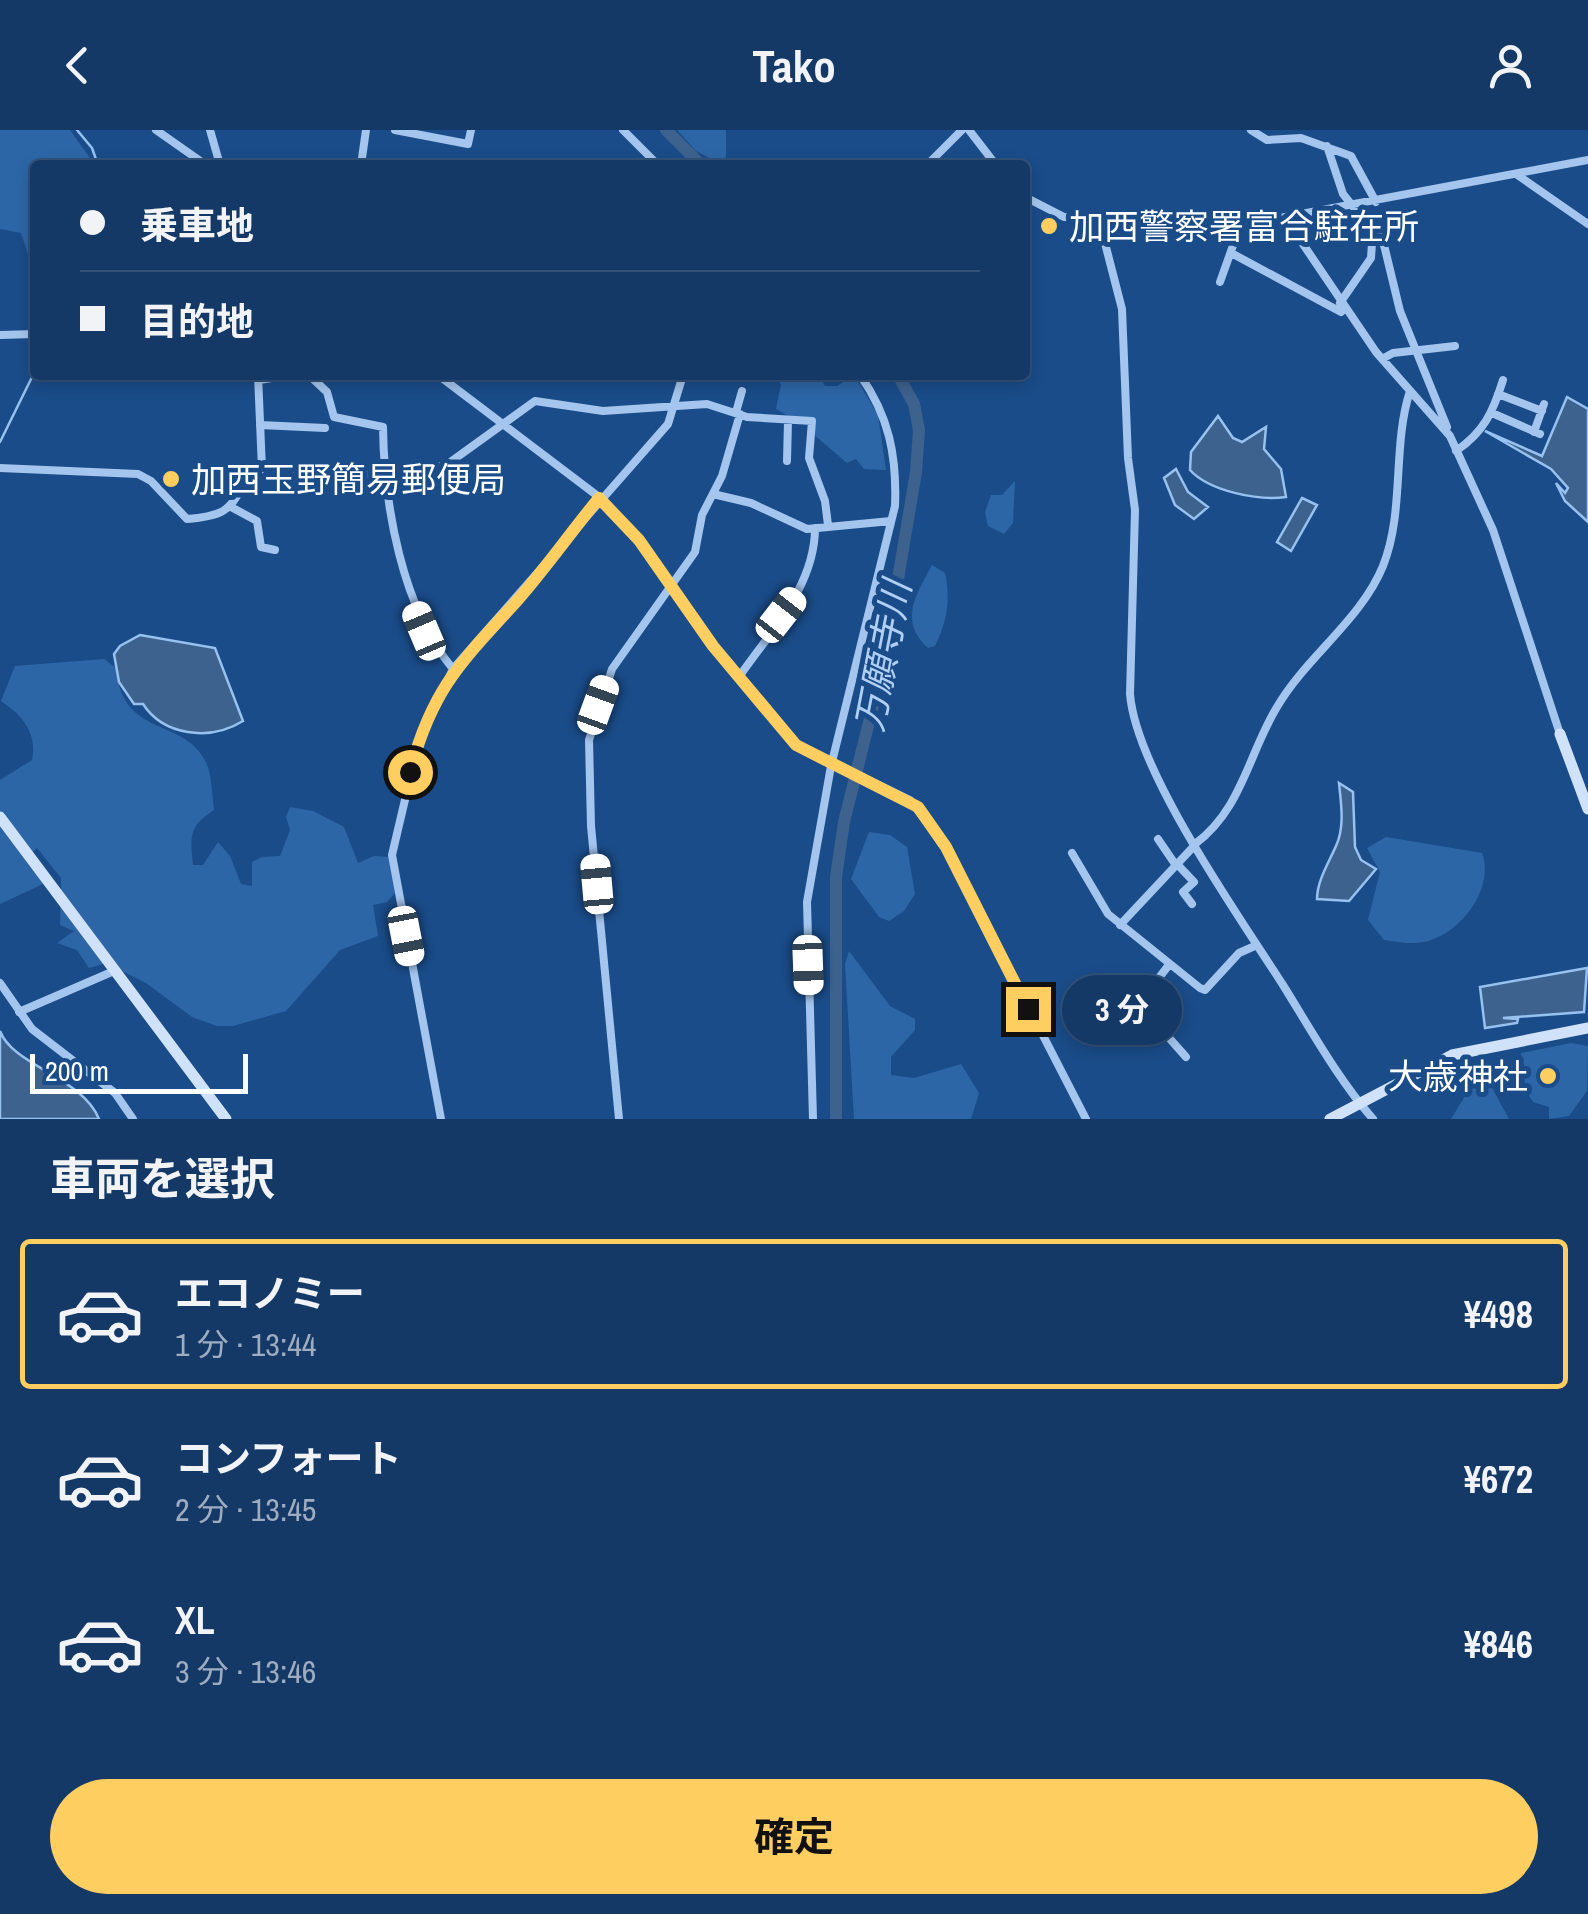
<!DOCTYPE html>
<html lang="ja">
<meta charset="utf-8">
<style>
:root{--surface:#143967;--page:#1d406d;--text:#f1f3f6;--muted:#9dacc0;--line:#33537b;--accent:#fecf60}
body{margin:0;font-family:"Archivo Narrow","Noto Sans JP",sans-serif;background:var(--page);color:var(--text);height:100vh;display:flex;flex-direction:column;font-size:38px;white-space:nowrap}
*{box-sizing:border-box;margin:0}
p{font-size:32px;color:var(--muted)}
.icon{flex:none;width:55px;height:55px;fill:none;stroke:currentColor;stroke-width:2;stroke-linecap:round;stroke-linejoin:round}
.map{position:relative;height:989px;overflow:hidden}
.sheet{display:flex;flex-direction:column;background:var(--surface);flex:1}
.sheet>*{flex:none}
.guide{position:absolute;left:30px;top:30px;width:1000px;height:220px;border-radius:10px;box-shadow:0 5px 15px #0003,0 0 0 2px var(--line);display:grid;align-content:center;height:220px;padding:0 50px;background:var(--surface)}
.scale{position:absolute;left:30px;bottom:25px;width:218px;box-sizing:border-box;padding-left:10px;border:5px solid #fff;border-top:0;font-size:28px;line-height:35px;white-space:nowrap;color:#fff;-webkit-text-stroke:8px #1a4c89;paint-order:stroke}
.end{position:absolute;width:45px;height:45px;margin:-22px;border:12px solid #fecf60;background:#111;box-shadow:0 0 0 5px #111}
.from{border-radius:50%}
.bubble{position:absolute;height:70px;border-radius:35px;background:var(--surface);box-shadow:0 5px 15px #0003,0 0 0 2px var(--line);font-size:32px;font-weight:700;line-height:70px;text-align:center}
.car{position:absolute;width:30px;height:60px;margin:-30px -15px;border-radius:12px;box-shadow:0 0 8px 2px #0007;background:linear-gradient(#fff 24%,#345 0 40%,#fff 0 76%,#345 0 86%,#fff 0)}
.guide b{display:flex;align-items:center;gap:35px;height:95px;font-size:38px}
.guide b+b{border-top:2px solid var(--line)}
.guide i{width:25px;height:25px;background:var(--text)}
ul{padding:0;list-style:none}
li{display:flex;align-items:center;gap:30px;height:150px;margin:0 20px 15px;padding:0 30px;border:5px solid transparent;border-radius:10px}
li div{flex:1}
li b{display:block;font-size:38px}
li em{font-style:normal;font-weight:700}
li.selected{border-color:var(--accent)}
li>.icon{width:90px;height:90px;stroke-width:1.5}
h2{padding:0 50px;font-size:45px;line-height:120px}
.primary-button{display:flex;gap:20px;margin-top:auto;padding:20px 50px}
.primary-button a{flex:1;height:115px;border-radius:60px;background:var(--accent);color:#111;font-size:40px;font-weight:700;line-height:115px;text-align:center}
header{display:flex;justify-content:space-between;align-items:center;height:130px;padding:0 50px;background:var(--surface);font-size:45px;font-weight:700}
.map>svg:first-child{display:block}
.green{fill:#2d66a7}
.water{fill:#3d628e;stroke:#97c1ef;stroke-width:2.5}
.lines{fill:none;stroke-linecap:round;stroke-linejoin:round}
.stream{stroke:#97c1ef;stroke-width:2.5}
.river{stroke:#3d628e;stroke-width:12}
.street{stroke:#a4c5ed;stroke-width:8}
.secondary{stroke:#d0e2f9;stroke-width:11}
.route{stroke:#fecf60;stroke-width:12}
.poi-dot{fill:#fecf60;stroke:#1a4c89;stroke-width:4}
.labels{text-anchor:middle;dominant-baseline:central;stroke-width:10;stroke-linejoin:round;paint-order:stroke}
.poi-label{font-size:35px;fill:#fff;stroke:#1a4c89;text-anchor:start}
.water-label{font-size:38px;font-style:italic;fill:#afcff4;stroke:#1a4c89}
</style>
<header><svg class="icon" aria-label="back" viewBox="0 0 24 24"><path d="M15 5l-7 7 7 7"/></svg>Tako<svg class="icon" aria-label="person" viewBox="0 0 24 24"><circle cx="12" cy="8" r="4"/><path d="M4 21q1-7 8-7t8 7"/></svg></header>
<div class="map">
<svg width="1588" height="989" viewBox="0 0 1588 989">
<rect width="100%" height="100%" fill="#1a4c89"/>
<path class="green" d="M0,0H70L95,35H35V145L21,103L0,99Z
M677,0H726V27L719,33L696,21Z
M777,245H819L825,256H837L854,245L878,285L886,340L864,339L856,329L847,333L813,304L815,289L790,287L776,279L781,255Z
M1015,351L1013,393L1004,404L988,396L985,382L991,365H1002Z
M932,435L945,443C951,470 947,491 935,516L928,518C898,491 916,465 932,435Z
M104,529L116,538C122,609 183,586 206,632C212,645 212,666 214,680C189,696 190,706 193,735H203L218,712L230,726L241,754L252,756V732L262,727L280,726L290,700L286,687L290,677L313,681L344,697L358,733L374,726L389,727L395,763L387,772L373,775L378,806L340,820L286,881L233,896H217L192,887L146,853L106,833L89,838L77,820L57,813L74,801L60,795L61,748L37,718L26,728L43,754L0,774V650L32,630C38,603 21,584 1,571L15,536Z
M869,702L890,705L907,717L915,764L904,781L889,791L879,787L851,749Z
M1386,707L1482,723C1494,754 1467,794 1438,807C1421,816 1402,813 1384,810L1368,790L1380,742L1367,718Z
M849,821L890,876L915,889V900L891,927V945L914,948L961,934L979,963L971,989H854L845,834Z
M1571,913L1588,916L1587,961L1569,986L1549,989V977L1533,972L1526,961L1521,923Z
M1485,945L1509,989H1451L1473,953Z"/>
<path class="water" d="M1567,267L1588,279V392L1565,371L1556,353L1565,363L1568,358L1551,339L1485,301L1542,326Z
M1218,286L1233,308L1242,312L1266,297L1264,319L1281,339L1286,367C1258,371 1209,361 1190,340L1191,322Z
M1176,339L1188,362L1208,377L1194,389L1175,375L1164,348Z
M1302,368L1317,375L1291,421L1277,412Z
M140,505L215,518L243,591C209,612 163,605 143,574H134L119,552L114,524L120,516Z
M1339,653L1353,662L1355,717L1361,730L1376,739L1349,771L1317,769C1317,751 1329,732 1336,716C1345,697 1341,673 1339,653Z
M1587,838L1584,882L1503,888L1518,889L1517,893L1485,898L1480,857Z
M0,901C13,936 82,947 99,989H0Z"/>
<g class="lines">
<path class="stream" d="M77,0L92,18L98,35
M0,312L35,241"/>
<path class="river" d="M666,0L701,35
M836,989V747L844,692L884,532L916,342L919,300L914,274L898,245"/>
<path class="street" d="M156,0L206,35
M210,0L220,35
M395,0L468,14L471,0
M623,0L658,35
M969,0L996,35
M1251,0L1267,10L1301,8L1351,26L1376,72
M1327,16L1343,64L1384,115L1400,181L1447,297
M361,35L366,0
M927,35L962,0
M1516,44L1588,94
M1025,67L1064,87L1237,96L1588,30
M1286,89L1376,222L1450,306L1493,400L1560,604
M1099,90L1122,179L1128,328L1135,380L1130,564C1136,641 1239,786 1283,855C1311,900 1338,949 1373,989
M1233,124L1341,182L1344,178
M1220,152L1240,96
M1340,173L1371,128L1372,113L1379,105
M0,205L35,204
M1382,229L1393,223L1455,216
M258,245L262,339
M309,245L327,262L334,287L383,297C384,375 402,478 453,539
M438,245L599,367L639,410L713,516L796,615L910,670L946,717L1086,989
M259,250L291,245
M1498,264L1542,281
M736,282L742,261
M1492,283L1540,304
M260,295L325,298
M1534,302L1544,274
M1456,321C1484,302 1493,282 1503,250
M787,331L788,291
M0,338L138,344L151,351L187,389C246,385 225,365 262,339L384,345L433,339L449,333L535,271L603,281L707,274L747,287L812,291L809,328L825,371L828,395
M713,364L751,373L807,399L891,391
M231,377L257,391L261,417L275,420
M739,547C770,502 815,456 815,398
M1158,709L1175,734
M1195,714C1242,679 1248,625 1277,577C1306,527 1361,490 1383,436C1405,381 1392,316 1410,261
M1072,723L1108,784L1200,858L1205,860L1239,823L1257,815
M1176,733L1194,752L1183,762L1192,774
M1120,795L1195,715
M1168,836L1139,874L1186,927
M0,853L32,899L115,963L133,989
M19,882L114,841
M441,989L392,725L420,606L453,539L668,294L683,245
M619,989L591,696L589,610L612,539L695,422L702,385L722,346L740,284
M813,989L807,772L831,636L895,376C897,326 889,286 860,245"/>
<path class="secondary" d="M1560,604L1588,679
M0,687L226,989
M1330,989L1452,925L1588,898"/>
</g>
<g class="lines">
<path class="route" d="M410,642C432,559 461,532 516,472C545,439 571,402 599,368L639,410L713,516L796,615L918,677L946,717L1028,879"/>
</g>
<g class="poi-dot">
<circle cx="1049" cy="96" r="10"/>
<circle cx="171" cy="349" r="10"/>
<circle cx="1548" cy="946" r="10"/>
</g>
<g class="labels">
<g class="poi-label">
<text x="1069" y="96">加西警察署富合駐在所</text>
<text x="191" y="349">加西玉野簡易郵便局</text>
<text x="1528" y="946" text-anchor="end">大歳神社</text>
</g>
<g class="water-label">
<text transform="translate(883 526) rotate(-79)">万願寺川</text>
</g>
</g>
</svg>
<div class="scale">200 m</div>
<i class="end from" style="left:410px;top:642px"></i>
<i class="end" style="left:1028px;top:879px"></i>
<div class="bubble" style="left:1062px;top:845px;width:120px">3 分</div>
<i class="car" style="left:781px;top:485px;rotate:38deg"></i>
<i class="car" style="left:424px;top:501px;rotate:337deg"></i>
<i class="car" style="left:598px;top:575px;rotate:20deg"></i>
<i class="car" style="left:597px;top:754px;rotate:355deg"></i>
<i class="car" style="left:406px;top:806px;rotate:169deg"></i>
<i class="car" style="left:808px;top:835px;rotate:178deg"></i>
<div class="guide">
<b><i class="from"></i>乗車地</b>
<b><i></i>目的地</b>
</div>
</div>
<section class="sheet">
<h2>車両を選択</h2>
<ul>
<li class="selected"><svg class="icon" aria-label="car" viewBox="0 0 24 24"><path d="M5 17H2v-5l4-1 3-4h7l3 4 3 1v5h-3M9 17h6M6 11h13"/><circle cx="7" cy="17" r="2"/><circle cx="17" cy="17" r="2"/></svg><div><b>エコノミー</b><p>1 分 · 13:44</p></div><em>¥498</em></li>
<li><svg class="icon" aria-label="car" viewBox="0 0 24 24"><path d="M5 17H2v-5l4-1 3-4h7l3 4 3 1v5h-3M9 17h6M6 11h13"/><circle cx="7" cy="17" r="2"/><circle cx="17" cy="17" r="2"/></svg><div><b>コンフォート</b><p>2 分 · 13:45</p></div><em>¥672</em></li>
<li><svg class="icon" aria-label="car" viewBox="0 0 24 24"><path d="M5 17H2v-5l4-1 3-4h7l3 4 3 1v5h-3M9 17h6M6 11h13"/><circle cx="7" cy="17" r="2"/><circle cx="17" cy="17" r="2"/></svg><div><b>XL</b><p>3 分 · 13:46</p></div><em>¥846</em></li>
</ul>
<div class="primary-button"><a>確定</a></div>
</section>
